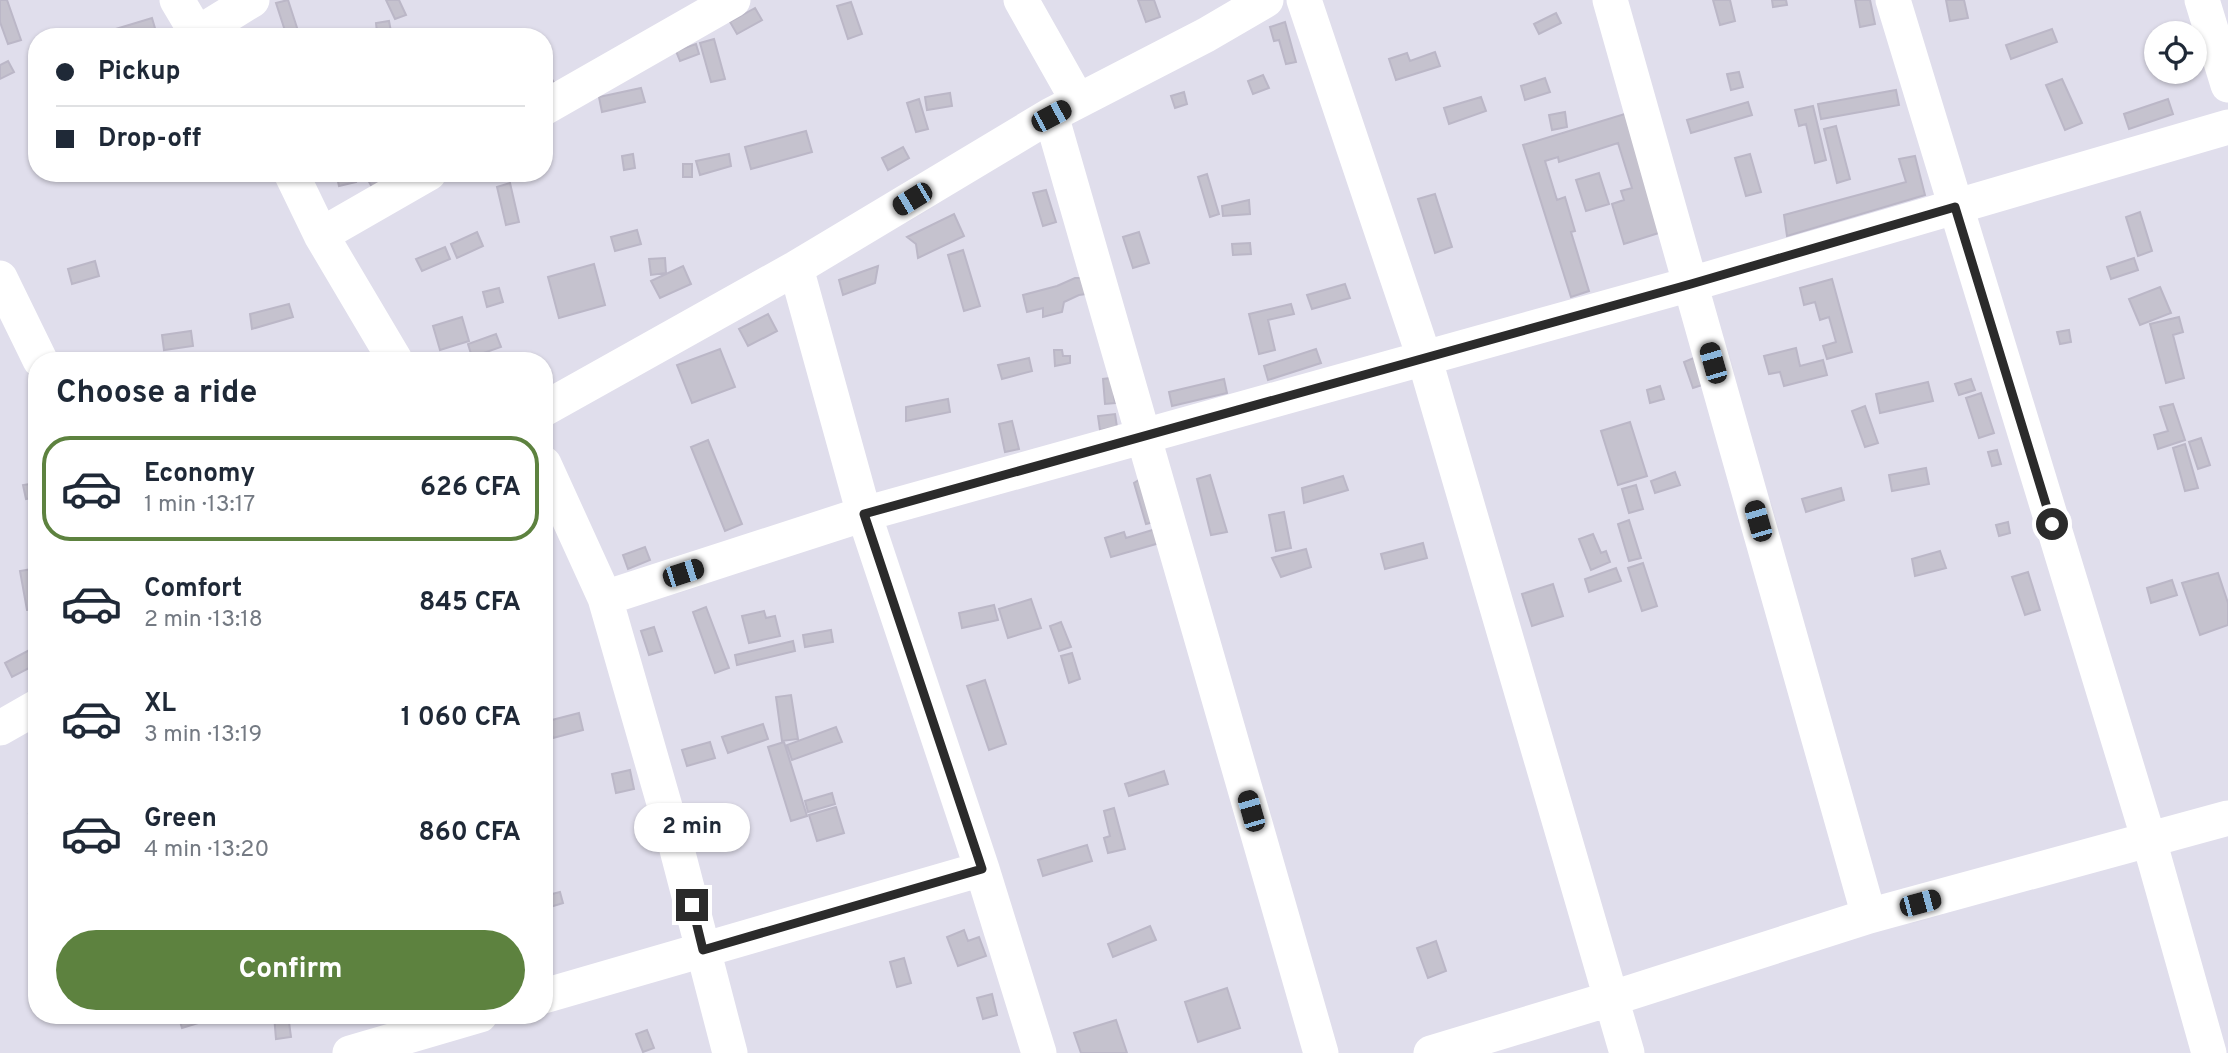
<!DOCTYPE html>
<meta charset="utf-8">
<style>
:root{--surface:#fff;--page:#f2f2f3;--text:#1f2937;--muted:#747a83;--line:#e0e1e3;--accent:#5d823f}
body{margin:0;font-family:Overpass,sans-serif;background:var(--page);color:var(--text);height:100vh;display:flex;flex-direction:column;font-size:26px;white-space:nowrap}
*{box-sizing:border-box;margin:0}
p{font-size:23px;color:var(--muted)}
.icon{flex:none;width:38px;height:38px;fill:none;stroke:currentColor;stroke-width:2;stroke-linecap:round;stroke-linejoin:round}
.map{position:relative;flex:1;overflow:hidden}
.side{position:absolute;left:28px;top:352px;width:525px;height:672px;display:flex;flex-direction:column;background:var(--surface);border-radius:28px;box-shadow:0 2px 5px #0004}
.side>*{flex:none}
.guide{position:absolute;left:28px;top:28px;width:525px;height:154px;border-radius:28px;box-shadow:0 2px 5px #0004;display:grid;align-content:center;height:154px;padding:0 28px;background:var(--surface)}
.tools{position:absolute;left:2144px;top:21px;display:grid;gap:14px}
.tools a{display:grid;place-items:center;width:63px;height:63px;border-radius:50%;background:var(--surface);box-shadow:0 2px 5px #0004;font-size:35px}
.end{position:absolute;width:32px;height:32px;margin:-16px;border:9px solid #2b2b2b;background:#fff;box-shadow:0 0 0 4px #fff}
.from{border-radius:50%}
.bubble{position:absolute;height:49px;border-radius:24px;background:var(--surface);box-shadow:0 2px 5px #0004;font-size:23px;font-weight:700;line-height:49px;text-align:center}
.car{position:absolute;width:21px;height:42px;margin:-21px -10px;border-radius:9px;box-shadow:0 0 5px 2px #0007;background:linear-gradient(#222 24%,#8ab4d8 0 40%,#222 0 76%,#8ab4d8 0 86%,#222 0)}
.guide b{display:flex;align-items:center;gap:24px;height:66px;font-size:26px}
.guide b+b{border-top:2px solid var(--line)}
.guide i{width:18px;height:18px;background:var(--text)}
ul{padding:0;list-style:none}
li{display:flex;align-items:center;gap:21px;height:105px;margin:0 14px 10px;padding:0 14px;border:4px solid transparent;border-radius:28px}
li div{flex:1}
li b{display:block;font-size:26px}
li em{font-style:normal;font-weight:700}
li.active{border-color:var(--accent)}
li>.icon{width:63px;height:63px;stroke-width:1.5}
h2{padding:0 28px;font-size:32px;line-height:84px}
.cta{display:flex;gap:14px;margin-top:auto;padding:14px 28px}
.cta a{flex:1;height:80px;border-radius:42px;background:var(--accent);color:#fff;font-size:28px;font-weight:700;line-height:80px;text-align:center}
.map>svg:first-child{display:block}
.building{fill:#c5c2ce;stroke:#bbb7c7;stroke-width:2}
.lines{fill:none;stroke-linecap:round;stroke-linejoin:round}
.minor{stroke:#fff;stroke-width:35}
.route{stroke:#2b2b2b;stroke-width:9}
</style>
<div class="map">
<svg width="2228" height="1053" viewBox="0 0 2228 1053">
<rect width="100%" height="100%" fill="#e0deec"/>
<path class="building" d="M0,0H7L21,40L8,44L0,22Z
M288,0L300,37H287L276,3Z
M386,0H399L406,15L395,19Z
M1138,0H1154L1160,17L1146,22Z
M1713,0H1730L1735,21L1720,25Z
M1772,0H1786L1787,5L1773,7Z
M1855,0H1870L1875,24L1860,27Z
M1946,0H1964L1968,18L1950,21Z
M851,2L862,34L848,39L837,6Z
M755,8L762,20L737,34L730,22Z
M1556,13L1561,23L1539,34L1534,24Z
M152,18L157,35L108,37L106,32Z
M389,21L392,37H356L377,33L376,23Z
M1285,22L1296,62L1286,64L1279,40L1274,41L1270,27Z
M2052,29L2057,42L2011,59L2006,45Z
M714,39L725,79L711,82L700,43Z
M696,44L699,54L680,61L676,51Z
M1435,52L1440,66L1396,80L1389,59L1407,53L1410,61Z
M8,61L14,72L0,79V65Z
M547,71L556,86L544,93V73Z
M1739,72L1743,87L1731,90L1727,74Z
M1263,75L1269,88L1253,94L1248,81Z
M1545,78L1550,92L1525,100L1521,86Z
M2062,79L2082,123L2065,130L2046,85Z
M641,88L645,102L602,112L599,97Z
M1896,90L1899,105L1821,119L1818,104Z
M1184,92L1187,104L1175,108L1171,96Z
M950,93L952,106L927,110L925,97Z
M1481,97L1486,111L1449,124L1444,108Z
M919,99L928,129L916,132L907,103Z
M2168,99L2173,114L2129,129L2124,114Z
M1748,102L1752,115L1691,133L1687,120Z
M1813,106L1826,160L1815,163L1806,124L1799,126L1795,110Z
M1565,112L1567,127L1552,130L1549,115Z
M1628,113L1665,231L1624,244L1612,204L1624,200L1621,191L1632,188L1618,143L1559,162L1558,157L1545,161L1557,200L1565,197L1575,231L1571,232L1589,291L1571,297L1523,145Z
M1836,126L1850,179L1837,183L1824,129Z
M806,131L812,152L751,169L745,147Z
M903,147L909,158L888,170L882,158Z
M633,154L635,168L624,170L622,156Z
M729,154L731,166L700,175L696,161Z
M1750,154L1761,192L1746,196L1735,158Z
M1915,156L1925,195L1787,236L1784,215L1906,182L1899,159Z
M683,164H692V177H683Z
M336,173H355L354,174L356,182L339,186Z
M364,173H393L372,187Z
M1599,173L1609,204L1586,211L1576,180Z
M1207,174L1219,214L1210,217L1198,177Z
M510,183L519,222L506,225L497,187Z
M1046,190L1056,222L1043,226L1033,193Z
M1435,194L1452,247L1435,253L1418,199Z
M1249,200L1250,214L1223,216L1222,206Z
M2140,212L2152,251L2138,256L2126,217Z
M954,214L964,236L918,258L916,244L907,237Z
M637,230L641,244L615,251L611,237Z
M477,232L483,246L457,258L451,244Z
M1139,232L1149,263L1133,268L1123,237Z
M1250,243L1251,254L1233,255L1232,244Z
M445,247L450,259L422,271L416,259Z
M963,250L980,306L964,311L948,255Z
M665,258L666,273L651,275L649,259Z
M2134,258L2138,270L2111,279L2107,267Z
M95,261L99,276L72,284L68,269Z
M594,264L605,305L559,318L548,277Z
M683,266L691,284L660,298L651,281Z
M878,266L875,283L843,295L839,280Z
M1075,278H1090L1094,293L1079,295L1064,302L1062,312L1043,317V308L1027,312L1023,295L1057,286Z
M1832,279L1852,352L1827,359L1823,346L1836,342L1829,317L1820,320L1815,302L1804,305L1800,288Z
M1345,284L1350,298L1312,309L1307,295Z
M2160,287L2171,313L2140,325L2129,299Z
M499,288L503,302L487,307L483,292Z
M289,304L293,317L252,329L250,314Z
M1291,304L1294,314L1268,320L1275,350L1259,354L1249,314Z
M768,314L777,331L748,346L739,329Z
M462,317L469,341L440,350L433,326Z
M2179,317L2183,332L2173,335L2184,378L2166,383L2150,324Z
M2069,330L2071,342L2060,344L2057,332Z
M191,331L193,346L164,350L162,335Z
M496,334L501,347L472,357L468,344Z
M1796,348L1800,366L1823,360L1827,375L1784,386L1780,372L1769,374L1764,356Z
M720,349L735,387L692,403L677,365Z
M1316,349L1321,363L1268,380L1264,366Z
M1054,350H1062L1063,356H1070V363L1055,366Z
M1696,357L1705,384L1693,388L1684,362Z
M1029,358L1032,371L1002,379L998,365Z
M1120,377L1114,396L1115,403L1105,404L1103,379Z
M1224,379L1227,393L1172,406L1169,392Z
M1971,379L1975,390L1959,395L1955,384Z
M1928,382L1933,401L1880,413L1876,394Z
M1660,386L1664,399L1650,403L1647,390Z
M1981,393L1994,433L1979,438L1966,398Z
M948,399L950,412L906,421V407Z
M2173,404L2185,440L2158,449L2154,435L2168,431L2160,407Z
M1865,406L1878,443L1865,447L1852,411Z
M1115,414L1117,427L1100,430L1098,416Z
M1012,421L1019,449L1005,452L999,424Z
M1630,422L1647,476L1618,485L1601,431Z
M2201,438L2210,465L2198,469L2189,442Z
M708,440L742,524L725,531L691,447Z
M2185,444L2198,488L2185,491L2173,448Z
M1997,450L2001,464L1992,466L1988,452Z
M1926,468L1929,484L1892,491L1889,475Z
M1675,472L1680,485L1655,493L1651,481Z
M1147,475L1158,521L1146,524L1134,483Z
M1210,475L1227,532L1211,535L1197,479Z
M1343,476L1348,490L1304,503L1302,488Z
M37,483V497L26,499L23,485Z
M1636,485L1643,509L1629,513L1622,489Z
M1841,488L1844,500L1806,512L1802,499Z
M1284,512L1291,548L1276,551L1269,515Z
M1629,520L1641,558L1629,561L1618,524Z
M2008,522L2010,533L1999,536L1996,525Z
M1159,528L1163,542L1111,557L1105,538L1124,532L1126,538Z
M1593,534L1601,553L1606,551L1610,562L1591,570L1579,539Z
M1423,543L1427,558L1385,569L1381,554Z
M645,547L650,560L628,569L623,555Z
M1306,549L1311,567L1281,577L1272,558Z
M1940,551L1946,568L1915,576L1912,559Z
M1643,563L1657,606L1642,611L1628,568Z
M1616,568L1621,581L1589,592L1585,579Z
M32,569L37,609L27,610L20,571Z
M2028,572L2040,610L2025,615L2012,577Z
M2218,573L2228,603V625L2200,635L2182,583Z
M2172,580L2177,595L2151,603L2147,588Z
M1553,584L1563,616L1532,626L1522,594Z
M1031,599L1041,628L1008,638L999,609Z
M994,605L998,620L962,628L959,613Z
M706,607L729,668L715,673L693,612Z
M764,611L766,618L775,616L780,636L749,643L742,616Z
M1061,622L1071,647L1059,651L1050,626Z
M654,627L662,651L649,655L641,631Z
M831,630L833,642L805,647L803,635Z
M793,641L795,651L737,665L735,655Z
M35,647L37,664L12,677L5,663Z
M1072,653L1080,679L1069,683L1061,656Z
M985,680L1006,744L989,750L967,686Z
M791,695L798,739L782,741L776,697Z
M579,713L583,730L553,738L548,721Z
M763,724L768,739L728,753L722,737Z
M836,727L842,742L792,760L787,745Z
M710,742L715,758L687,766L682,750Z
M784,742L807,816L791,821L768,747Z
M630,770L634,789L616,793L612,774Z
M1164,771L1168,784L1129,796L1125,784Z
M832,793L835,804L808,812L805,801Z
M836,807L844,833L817,841L809,815Z
M1114,808L1125,849L1108,853L1104,838L1110,836L1104,811Z
M37,811V827L34,828L29,814Z
M1087,845L1092,861L1043,876L1038,860Z
M560,892L563,903L544,909V896Z
M1150,926L1156,940L1113,957L1108,944Z
M964,930L968,941L979,937L986,956L958,966L947,937Z
M1436,941L1446,971L1428,978L1417,948Z
M904,958L911,983L897,987L890,962Z
M1227,988L1240,1028L1198,1042L1185,1002Z
M992,994L997,1015L983,1019L977,998Z
M178,1015H195L198,1023L182,1028Z
M274,1015H288L291,1037L276,1039Z
M1116,1020L1127,1053H1081L1074,1033Z
M647,1030L654,1048L643,1052L636,1034Z"/>
<g class="lines">
<path class="minor" d="M177,0L199,37
M1021,0L1078,101
M1304,0L1424,357L1627,1053
M1610,0L1869,916
M1893,0L2149,840L2209,1053
M2202,0L2228,85
M197,34L252,0
M544,108L733,0
M1051,115L1321,1053
M291,173L321,235L395,360
M321,235L429,173
M796,268L864,514L982,869L1039,1053
M0,278L40,360
M544,409L796,268L1051,115L1206,35L1266,0
M544,464L605,598L864,514L1691,284L2228,127
M605,598L674,838L730,1053
M0,728L37,707
M544,996L982,869
M350,1053L480,1015
M1431,1053L1613,998L1869,916L2228,818"/>
</g>
<g class="lines">
<path class="route" d="M692,905L703,950L982,869L864,514L1691,284L1955,207L2052,524"/>
</g>
</svg>
<div class="tools">
<a><svg class="icon" aria-label="locate" viewBox="0 0 24 24"><circle cx="12" cy="12" r="6"/><path d="M12 2v4M12 18v4M2 12h4M18 12h4"/></svg></a>
</div>
<i class="end from" style="left:2052px;top:524px"></i>
<i class="end" style="left:692px;top:905px"></i>
<div class="bubble" style="left:634px;top:803px;width:116px">2 min</div>
<i class="car" style="left:1051px;top:116px;rotate:62deg"></i>
<i class="car" style="left:912px;top:199px;rotate:239deg"></i>
<i class="car" style="left:1713px;top:363px;rotate:344deg"></i>
<i class="car" style="left:1758px;top:521px;rotate:344deg"></i>
<i class="car" style="left:683px;top:573px;rotate:72deg"></i>
<i class="car" style="left:1251px;top:811px;rotate:344deg"></i>
<i class="car" style="left:1920px;top:903px;rotate:75deg"></i>
<div class="guide">
<b><i class="from"></i>Pickup</b>
<b><i></i>Drop-off</b>
</div>
<section class="side">
<h2>Choose a ride</h2>
<ul>
<li class="active"><svg class="icon" aria-label="car" viewBox="0 0 24 24"><path d="M5 17H2v-5l4-1 3-4h7l3 4 3 1v5h-3M9 17h6M6 11h13"/><circle cx="7" cy="17" r="2"/><circle cx="17" cy="17" r="2"/></svg><div><b>Economy</b><p>1 min · 13:17</p></div><em>626 CFA</em></li>
<li><svg class="icon" aria-label="car" viewBox="0 0 24 24"><path d="M5 17H2v-5l4-1 3-4h7l3 4 3 1v5h-3M9 17h6M6 11h13"/><circle cx="7" cy="17" r="2"/><circle cx="17" cy="17" r="2"/></svg><div><b>Comfort</b><p>2 min · 13:18</p></div><em>845 CFA</em></li>
<li><svg class="icon" aria-label="car" viewBox="0 0 24 24"><path d="M5 17H2v-5l4-1 3-4h7l3 4 3 1v5h-3M9 17h6M6 11h13"/><circle cx="7" cy="17" r="2"/><circle cx="17" cy="17" r="2"/></svg><div><b>XL</b><p>3 min · 13:19</p></div><em>1 060 CFA</em></li>
<li><svg class="icon" aria-label="car" viewBox="0 0 24 24"><path d="M5 17H2v-5l4-1 3-4h7l3 4 3 1v5h-3M9 17h6M6 11h13"/><circle cx="7" cy="17" r="2"/><circle cx="17" cy="17" r="2"/></svg><div><b>Green</b><p>4 min · 13:20</p></div><em>860 CFA</em></li>
</ul>
<div class="cta"><a>Confirm</a></div>
</section>
</div>
